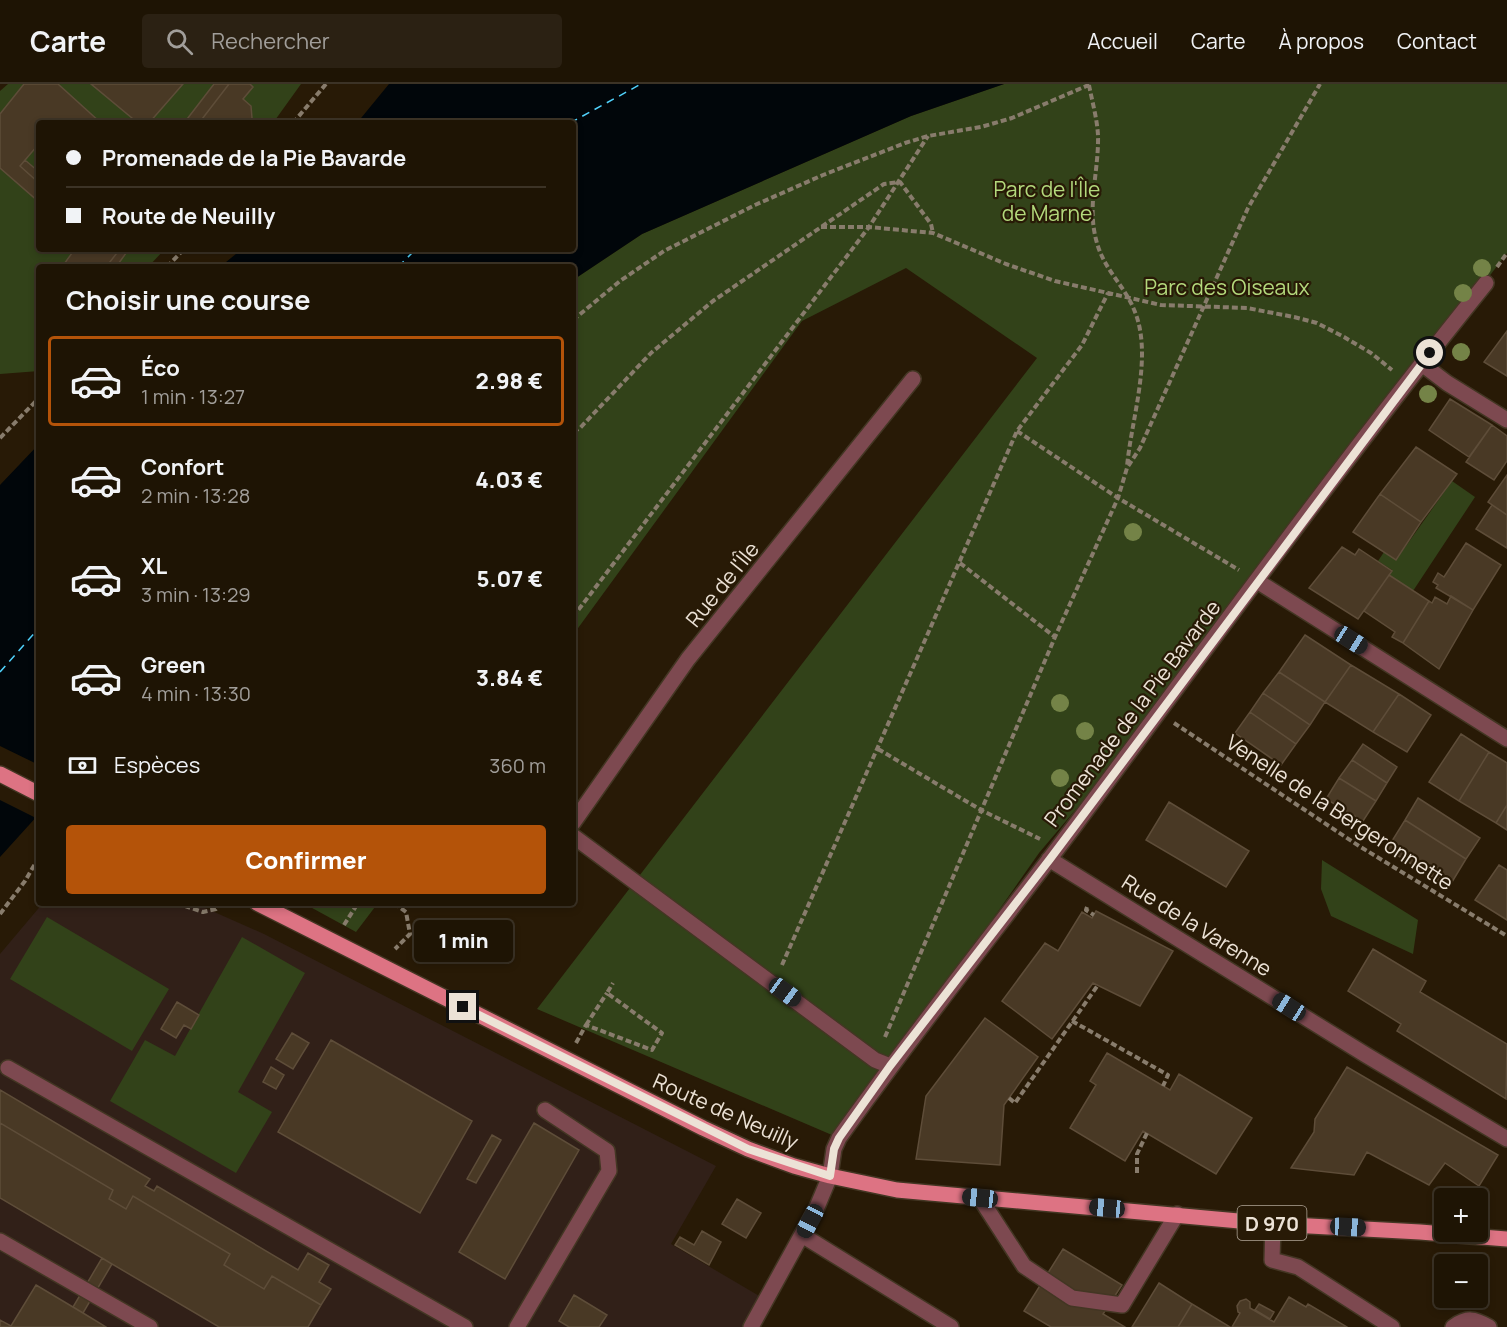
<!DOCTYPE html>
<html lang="fr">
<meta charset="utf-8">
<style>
:root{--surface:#1e1404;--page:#2b2113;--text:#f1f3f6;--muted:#a19e9a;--line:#3c3326;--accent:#b45309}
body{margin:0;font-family:Manrope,sans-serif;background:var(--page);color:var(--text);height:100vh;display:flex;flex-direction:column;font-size:22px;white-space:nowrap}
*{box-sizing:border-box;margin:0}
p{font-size:20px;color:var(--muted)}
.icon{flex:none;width:33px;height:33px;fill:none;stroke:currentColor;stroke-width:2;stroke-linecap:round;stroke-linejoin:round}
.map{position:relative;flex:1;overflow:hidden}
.side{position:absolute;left:36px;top:180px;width:540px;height:642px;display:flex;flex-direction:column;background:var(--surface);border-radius:6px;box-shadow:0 3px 9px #0003,0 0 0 2px var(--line)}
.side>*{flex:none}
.hud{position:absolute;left:36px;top:36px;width:540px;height:132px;border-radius:6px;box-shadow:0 3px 9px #0003,0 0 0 2px var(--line);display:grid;align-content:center;height:132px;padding:0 30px;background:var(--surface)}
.tools{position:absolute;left:1434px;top:1104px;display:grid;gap:12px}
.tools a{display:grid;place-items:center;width:54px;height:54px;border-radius:6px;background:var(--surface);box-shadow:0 3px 9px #0003,0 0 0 2px var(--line);font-size:30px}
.end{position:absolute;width:27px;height:27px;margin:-14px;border:8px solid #ece2d6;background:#111;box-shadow:0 0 0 3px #111}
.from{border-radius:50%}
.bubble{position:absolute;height:42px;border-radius:6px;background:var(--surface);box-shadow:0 3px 9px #0003,0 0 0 2px var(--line);font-size:20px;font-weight:800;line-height:42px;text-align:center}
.car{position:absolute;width:18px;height:36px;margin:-18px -9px;border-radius:8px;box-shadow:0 0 4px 2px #0007;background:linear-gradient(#222 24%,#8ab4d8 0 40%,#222 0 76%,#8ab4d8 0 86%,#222 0)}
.hud b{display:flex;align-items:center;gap:21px;height:57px;font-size:22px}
.hud b+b{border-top:2px solid var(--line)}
.hud i{width:15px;height:15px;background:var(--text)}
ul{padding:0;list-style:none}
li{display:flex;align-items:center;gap:18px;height:90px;margin:0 12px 9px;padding:0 18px;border:3px solid transparent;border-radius:6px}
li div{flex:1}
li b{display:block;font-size:22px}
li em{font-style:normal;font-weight:800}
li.on{border-color:var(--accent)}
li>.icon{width:54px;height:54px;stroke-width:1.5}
h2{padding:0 30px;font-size:27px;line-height:72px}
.pay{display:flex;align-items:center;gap:15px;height:66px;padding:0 30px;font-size:22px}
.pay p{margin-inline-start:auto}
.primary-button{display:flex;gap:12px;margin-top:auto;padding:12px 30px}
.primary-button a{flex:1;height:69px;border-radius:6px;background:var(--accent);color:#fff;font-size:24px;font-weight:800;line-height:69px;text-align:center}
header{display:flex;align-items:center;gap:36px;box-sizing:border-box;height:84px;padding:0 30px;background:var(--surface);border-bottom:2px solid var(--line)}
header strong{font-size:28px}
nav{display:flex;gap:33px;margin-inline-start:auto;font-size:21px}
.search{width:420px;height:54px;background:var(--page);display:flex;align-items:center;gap:15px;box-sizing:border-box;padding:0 21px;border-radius:6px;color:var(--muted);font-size:22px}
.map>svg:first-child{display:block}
.industrial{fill:#312018}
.green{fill:#324219}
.water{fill:#01060a}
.pier{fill:#281a06}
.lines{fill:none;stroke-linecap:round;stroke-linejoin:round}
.ferry{stroke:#50d2fc;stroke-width:1.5;stroke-dasharray:8 6;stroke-linecap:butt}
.building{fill:#493925;stroke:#5e4d39;stroke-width:1.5}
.lane-casing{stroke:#433623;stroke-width:18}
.street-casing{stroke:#433623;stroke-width:18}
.primary-casing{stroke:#433623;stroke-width:18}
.path{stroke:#887c6c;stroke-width:4;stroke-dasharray:6 3;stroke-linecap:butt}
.lane{stroke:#7d4950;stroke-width:15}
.street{stroke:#7d4950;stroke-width:15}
.primary{stroke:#dd7383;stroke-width:15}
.tree{fill:#748347}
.route{stroke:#ece2d6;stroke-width:8}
.labels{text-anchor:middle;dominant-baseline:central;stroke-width:4.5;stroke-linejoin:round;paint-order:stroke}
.shield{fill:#281a06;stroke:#b1a698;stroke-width:1.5}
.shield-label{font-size:20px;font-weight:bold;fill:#ece2d6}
.park-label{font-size:21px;fill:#b3d97c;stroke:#281a06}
.street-label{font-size:21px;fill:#ece2d6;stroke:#281a06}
</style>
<header>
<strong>Carte</strong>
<div class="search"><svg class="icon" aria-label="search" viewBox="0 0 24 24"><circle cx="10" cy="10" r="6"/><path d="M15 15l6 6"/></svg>Rechercher</div>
<nav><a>Accueil</a><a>Carte</a><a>À propos</a><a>Contact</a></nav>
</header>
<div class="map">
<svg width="1507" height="1243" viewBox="0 0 1507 1243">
<rect width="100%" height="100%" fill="#281a06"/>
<path class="industrial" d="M43,819H194L264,850L716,1082L671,1160L766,1216L751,1243H0V870Z"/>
<path class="green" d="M8,0H301L273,39H39V165H165L148,183H39V287L0,290V7Z
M1004,0H1507V169L1158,628L1039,769L839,1054L537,925L1037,274L906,184L802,237L573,551V196L642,150L911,32Z
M1452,397L1475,413L1413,507L1389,491L1392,486L1378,477L1384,468L1396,476Z
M1322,776L1418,836L1413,870L1331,832L1321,805Z
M303,819H378L356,848Z
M47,833L169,905L132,967L10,895Z
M242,853L305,889L238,1008L272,1028L236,1089L110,1017L145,956L175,972Z"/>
<path class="water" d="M389,0H1004L911,32L642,150L573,196V183H220L242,165H573V39H357Z
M39,360V730L0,773V401Z"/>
<path class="pier" d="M0,662L39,681L38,735L0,716Z"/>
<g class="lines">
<path class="ferry" d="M570,39L641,0
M398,183L416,165
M0,588L39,544"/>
</g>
<path class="building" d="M24,0H58L101,39H39V64L37,62L20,82L39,99V118L0,84V30Z
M91,0H183L149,39H138Z
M214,0H229L199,39H184Z
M229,0H250L253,3L243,15L251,22L252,34L247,39H199Z
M25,76L39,88V99L20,82Z
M75,165H120L106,183H68L64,180Z
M120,165H129L116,183H106Z
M1507,247V292L1484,278Z
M1450,315L1492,341L1469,373L1429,346Z
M1492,341L1507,352V377L1494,396L1466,378Z
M1416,363L1457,390L1421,438L1380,410Z
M1507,391V431L1488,418Z
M1380,410L1421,438L1396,476L1353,448Z
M1492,421L1507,431V464L1476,445Z
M1466,459L1501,481L1473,526L1436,504L1438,501L1433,498L1438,489L1444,493Z
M1342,463L1355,471L1359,465L1392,487L1358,535L1309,504Z
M1389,491L1429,517L1403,559L1392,553L1395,548L1364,527Z
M1451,512L1473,526L1439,585L1403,559L1429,517L1432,519L1435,513L1447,520Z
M1305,551L1351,581L1325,618L1279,588Z
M1351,581L1399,610L1373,648L1325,618Z
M1279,588L1325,618L1310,641L1263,609Z
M1263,609L1310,641L1296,660L1250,628Z
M1399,610L1431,631L1407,668L1373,648Z
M1250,628L1296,660L1281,681L1235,649Z
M1461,650L1489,668L1459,717L1429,698Z
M1363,660L1397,683L1387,699L1352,676Z
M1489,668L1507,679V721L1496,739L1459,717Z
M1352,676L1387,699L1376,717L1339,694Z
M1339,694L1376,717L1363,737L1326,715Z
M1418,714L1480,754L1466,775L1405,736Z
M1169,718L1249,767L1226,803L1146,756Z
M1507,721V746L1496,739Z
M1405,736L1466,775L1449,803L1387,765Z
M1499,781L1507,786V836L1475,816Z
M1096,827L1173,867L1140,922L1093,899L1052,955L1002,917L1045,859L1058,867L1082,828L1092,834Z
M1373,865L1426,897L1420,908L1507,960L1506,1015L1397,947L1401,940L1348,907Z
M177,918L199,931L191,945L184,941L176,954L161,945Z
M985,934L1038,973L1004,1021L1000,1081L916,1075L926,1012Z
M292,949L309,959L293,985L276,975Z
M331,956L472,1037L420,1129L278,1048Z
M1107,969L1170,1006L1179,990L1252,1034L1216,1090L1143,1047L1125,1077L1070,1044L1096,1001L1090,997Z
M271,983L284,991L276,1005L263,998Z
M1347,983L1498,1071L1479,1102L1445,1079L1429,1101L1367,1068L1354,1091L1291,1084L1314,1048L1315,1035Z
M0,1006L150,1095L145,1102L154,1107L157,1102L298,1186L308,1169L329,1181L319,1198L331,1205L321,1221L272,1192L264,1205L224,1181L230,1170L133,1112L126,1125L109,1115L113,1106L0,1039Z
M0,1039L113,1106L109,1115L126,1125L133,1112L230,1170L224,1181L264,1205L272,1192L321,1221L308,1243H219L0,1114Z
M534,1039L579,1066L505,1195L459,1168Z
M492,1051L501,1056L476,1099L467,1095Z
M737,1115L761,1129L746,1154L722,1140Z
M702,1147L721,1158L709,1181L675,1161L680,1153L694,1161Z
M1063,1165L1122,1201L1103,1230L1125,1243H1051L1024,1227Z
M102,1174L112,1180L83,1229L73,1223Z
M1159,1199L1192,1220L1178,1243H1132Z
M36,1201L83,1229L106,1243H0V1236L11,1242Z
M574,1211L607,1231L599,1243H569L559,1237Z
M1289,1213L1306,1223L1308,1220L1347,1243H1232L1240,1229L1238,1228L1237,1222L1240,1217L1246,1215L1250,1218V1224L1274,1238Z
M1192,1220L1230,1243H1178Z
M1259,1220L1274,1228L1270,1235L1255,1226Z"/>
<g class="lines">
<g class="lane-casing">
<path id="lane" d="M8,984L465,1243
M980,1114L1024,1182L1072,1214L1122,1221L1177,1130
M1273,1140L1272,1176L1298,1183L1392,1243
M802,1151L951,1243
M0,1157L150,1243
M517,1243L609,1087L607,1067L545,1026
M1453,1243C1467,1233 1474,1234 1489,1243"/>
</g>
<g class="street-casing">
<path id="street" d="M1422,280L1447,299L1507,336
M1257,497L1507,655
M573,739L688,575L913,295
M573,752L875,976L890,982
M1049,775L1366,971L1507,1055
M751,1243L817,1123L830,1092L834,1065L839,1054C915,947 997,845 1076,740C1211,558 1344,375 1486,199"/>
</g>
<g class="primary-casing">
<path id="primary" d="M0,690L39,710
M257,819L703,1044L748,1065L794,1082L830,1092L897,1106L1273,1140L1420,1148L1507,1155"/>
</g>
<path class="path" d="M1089,1C1092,17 1097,34 1098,51C1099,84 1088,119 1095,151C1102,186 1124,199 1135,228C1153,273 1131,336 1127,383
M293,39L326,0
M821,143H869L933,149L1006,180L1055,197L1161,221L1247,224L1294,233L1317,239L1344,253L1371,269L1392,286
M167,183L184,165
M1497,183L1507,169
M573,236L620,197L664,167L755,121L823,91L905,59L928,52L981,43L1012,34L1091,0
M1017,347L1118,414L1239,486
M573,348L580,344L651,269L713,217L884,100L900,98L931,140L933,149
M0,354L39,314
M960,479L1055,553
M573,533L869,143L928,52
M1174,639L1359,762L1507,852
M878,665L981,726L1040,755
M176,819L203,828L216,825L221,819
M394,819L406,828L410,850L395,865
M1087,823L1086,826L1094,831
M0,830L25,797L39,773
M344,841L358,819
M782,881L1017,347L1082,261L1108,209
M1072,937L1168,991L1163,1002
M586,941L607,909
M885,953L1055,553L1118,414L1127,384L1140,364L1248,124L1320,0
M576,959L586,941L652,966L662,949L607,909L613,899
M1009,1014L1015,1019L1098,901
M1137,1089V1070L1147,1049"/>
<use href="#lane" class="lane"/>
<use href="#street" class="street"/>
<use href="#primary" class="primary"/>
</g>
<g class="tree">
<circle cx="1482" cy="184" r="9"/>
<circle cx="1463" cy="209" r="9"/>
<circle cx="1461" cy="268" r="9"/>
<circle cx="1428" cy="310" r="9"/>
<circle cx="1133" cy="448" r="9"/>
<circle cx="1060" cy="619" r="9"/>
<circle cx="1085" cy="647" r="9"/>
<circle cx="1060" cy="694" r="9"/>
</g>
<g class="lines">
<path class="route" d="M463,923L748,1065L830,1092L834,1065L839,1054L890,982L1050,775L1430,269"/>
</g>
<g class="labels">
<rect class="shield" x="1237.5" y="1122" width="69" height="34" rx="4.5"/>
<g class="shield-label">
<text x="1272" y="1139">D 970</text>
</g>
<g class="park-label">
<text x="1047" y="105">Parc de l'Île<tspan x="1047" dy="24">de Marne</tspan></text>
<text x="1227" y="203">Parc des Oiseaux</text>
</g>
<g class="street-label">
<text transform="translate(722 500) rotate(-51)">Rue de l'Île</text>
<text transform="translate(1132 629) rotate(-53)">Promenade de la Pie Bavarde</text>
<text transform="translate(1340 728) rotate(33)">Venelle de la Bergeronnette</text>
<text transform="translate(1197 841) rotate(32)">Rue de la Varenne</text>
<text transform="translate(726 1027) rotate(24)">Route de Neuilly</text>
</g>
</g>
</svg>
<div class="tools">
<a>+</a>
<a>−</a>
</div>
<i class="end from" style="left:1430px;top:269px"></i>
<i class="end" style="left:463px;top:923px"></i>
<div class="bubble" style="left:414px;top:836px;width:99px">1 min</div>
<i class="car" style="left:1351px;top:556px;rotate:122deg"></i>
<i class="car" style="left:785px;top:908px;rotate:126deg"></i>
<i class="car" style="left:1289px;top:923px;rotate:302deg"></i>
<i class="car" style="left:980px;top:1114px;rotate:276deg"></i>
<i class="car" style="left:1107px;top:1124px;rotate:275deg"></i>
<i class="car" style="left:810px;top:1137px;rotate:208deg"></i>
<i class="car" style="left:1348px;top:1143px;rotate:93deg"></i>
<div class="hud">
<b><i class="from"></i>Promenade de la Pie Bavarde</b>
<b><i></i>Route de Neuilly</b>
</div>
<section class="side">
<h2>Choisir une course</h2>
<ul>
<li class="on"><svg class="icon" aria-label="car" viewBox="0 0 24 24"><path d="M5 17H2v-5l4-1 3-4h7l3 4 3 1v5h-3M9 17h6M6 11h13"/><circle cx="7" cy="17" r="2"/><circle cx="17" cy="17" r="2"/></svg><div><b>Éco</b><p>1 min · 13:27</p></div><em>2.98 €</em></li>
<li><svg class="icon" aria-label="car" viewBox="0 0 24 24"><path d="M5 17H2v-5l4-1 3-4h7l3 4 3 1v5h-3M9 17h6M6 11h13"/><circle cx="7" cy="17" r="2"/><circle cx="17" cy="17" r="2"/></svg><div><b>Confort</b><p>2 min · 13:28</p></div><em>4.03 €</em></li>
<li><svg class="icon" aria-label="car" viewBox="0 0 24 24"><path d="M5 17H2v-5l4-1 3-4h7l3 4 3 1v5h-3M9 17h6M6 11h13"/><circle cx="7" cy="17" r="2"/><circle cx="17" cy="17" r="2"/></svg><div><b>XL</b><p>3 min · 13:29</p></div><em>5.07 €</em></li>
<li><svg class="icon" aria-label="car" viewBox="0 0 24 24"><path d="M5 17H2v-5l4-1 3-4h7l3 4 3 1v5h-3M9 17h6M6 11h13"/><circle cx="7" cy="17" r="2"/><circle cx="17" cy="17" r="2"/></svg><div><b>Green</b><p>4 min · 13:30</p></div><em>3.84 €</em></li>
</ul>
<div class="pay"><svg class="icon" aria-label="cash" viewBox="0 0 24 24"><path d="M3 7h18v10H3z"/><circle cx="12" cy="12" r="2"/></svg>Espèces<p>360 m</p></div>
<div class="primary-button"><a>Confirmer</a></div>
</section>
</div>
